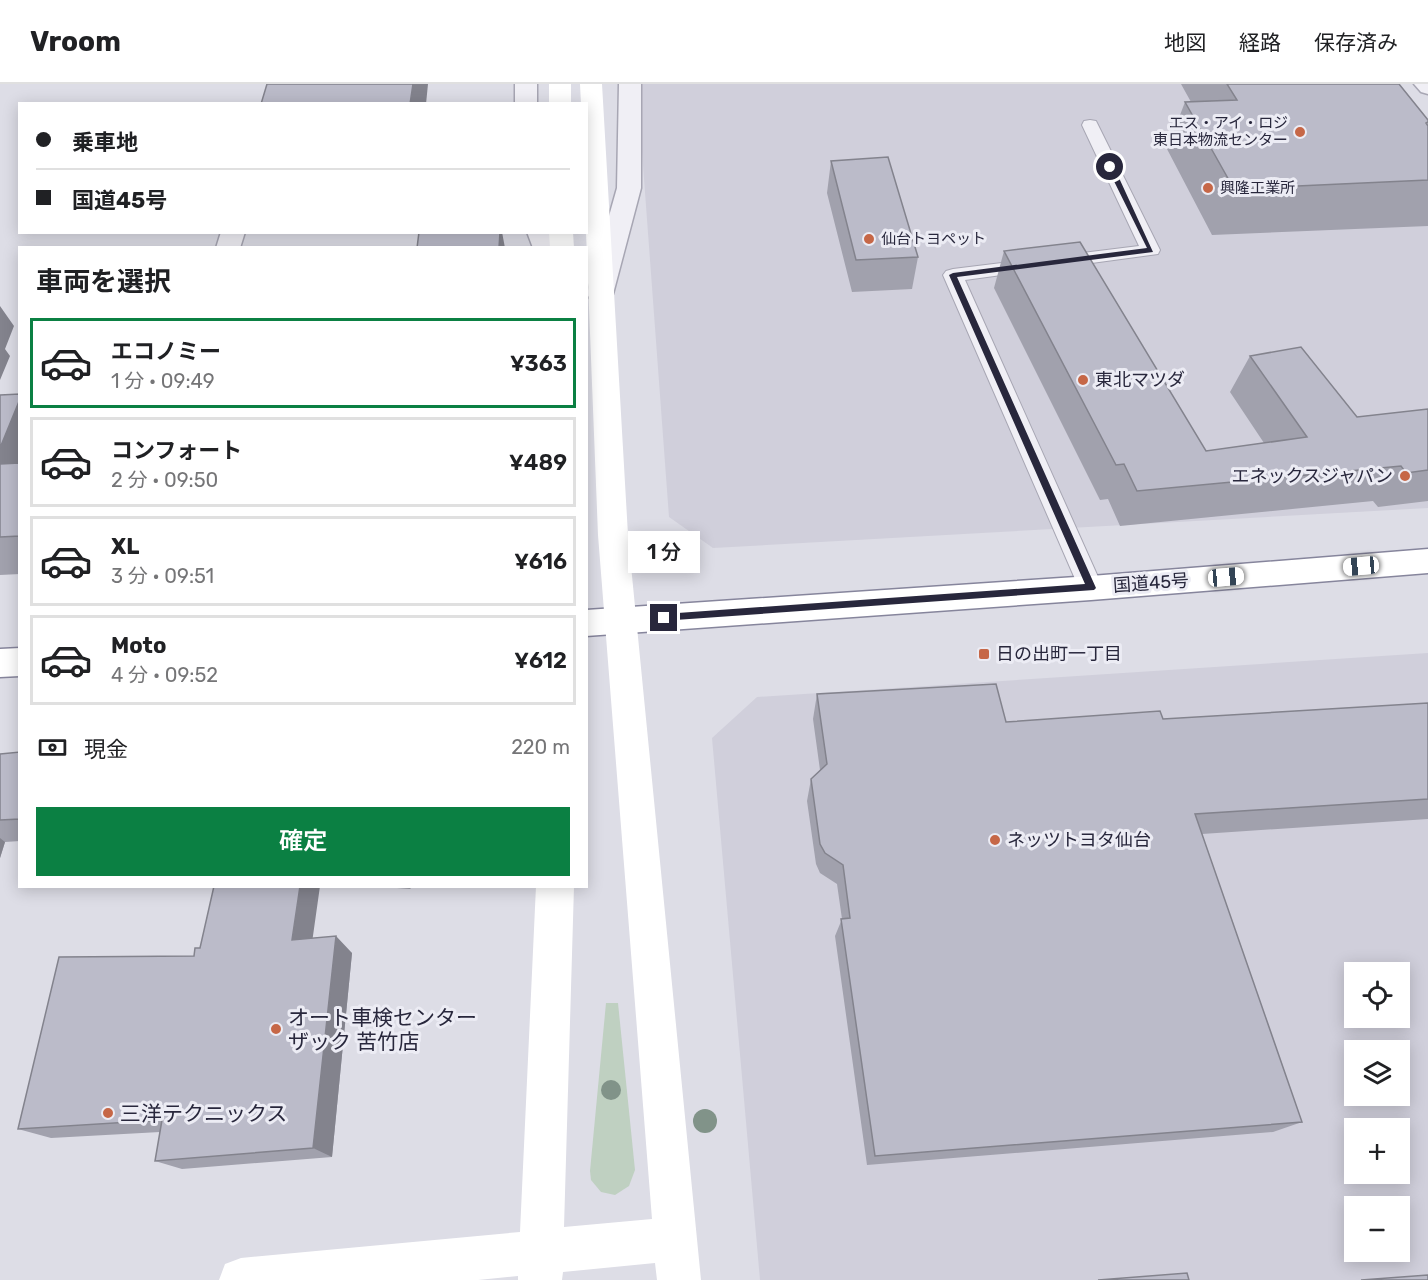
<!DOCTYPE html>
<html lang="ja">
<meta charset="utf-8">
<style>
:root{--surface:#fff;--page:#f6f6f6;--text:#202124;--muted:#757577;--line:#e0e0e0;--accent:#0b8043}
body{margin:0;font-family:Rubik,"Noto Sans JP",sans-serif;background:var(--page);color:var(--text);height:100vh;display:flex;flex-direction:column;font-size:22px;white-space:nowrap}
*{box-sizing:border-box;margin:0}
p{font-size:20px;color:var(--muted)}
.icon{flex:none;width:33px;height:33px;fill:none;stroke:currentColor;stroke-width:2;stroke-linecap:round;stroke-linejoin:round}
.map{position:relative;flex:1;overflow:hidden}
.panel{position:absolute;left:18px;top:162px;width:570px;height:642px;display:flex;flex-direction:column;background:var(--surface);border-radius:0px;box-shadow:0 3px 15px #0003}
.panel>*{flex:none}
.banner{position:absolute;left:18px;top:18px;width:570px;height:132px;border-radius:0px;box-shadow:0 3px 15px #0003;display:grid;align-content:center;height:132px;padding:0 18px;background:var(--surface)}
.buttons{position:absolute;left:1344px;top:878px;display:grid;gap:12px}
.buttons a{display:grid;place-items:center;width:66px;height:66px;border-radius:0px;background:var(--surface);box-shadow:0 3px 15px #0003;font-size:30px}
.end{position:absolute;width:27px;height:27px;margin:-14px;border:8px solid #28273c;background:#fff;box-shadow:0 0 0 3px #fff}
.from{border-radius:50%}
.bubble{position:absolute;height:42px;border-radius:0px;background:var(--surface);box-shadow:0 3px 15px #0003;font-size:20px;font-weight:600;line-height:42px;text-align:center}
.car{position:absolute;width:18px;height:36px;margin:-18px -9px;border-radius:8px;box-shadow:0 0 4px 2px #0007;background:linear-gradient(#fff 24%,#345 0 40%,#fff 0 76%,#345 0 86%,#fff 0)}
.banner b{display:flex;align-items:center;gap:21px;height:57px;font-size:22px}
.banner b+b{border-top:2px solid var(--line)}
.banner i{width:15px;height:15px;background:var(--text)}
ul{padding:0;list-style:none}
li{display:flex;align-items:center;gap:18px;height:90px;margin:0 12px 9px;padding:0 6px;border:3px solid var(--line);border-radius:0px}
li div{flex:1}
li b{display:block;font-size:22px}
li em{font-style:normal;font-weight:600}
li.active{border-color:var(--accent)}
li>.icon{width:54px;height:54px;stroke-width:1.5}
h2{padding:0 18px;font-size:27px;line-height:72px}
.pay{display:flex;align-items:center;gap:15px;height:66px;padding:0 18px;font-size:22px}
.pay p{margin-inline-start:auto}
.primary-button{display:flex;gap:12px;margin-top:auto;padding:12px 18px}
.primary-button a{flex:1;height:69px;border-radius:0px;background:var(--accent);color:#fff;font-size:24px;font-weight:600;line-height:69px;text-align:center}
header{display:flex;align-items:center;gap:36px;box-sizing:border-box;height:84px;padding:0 30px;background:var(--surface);border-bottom:2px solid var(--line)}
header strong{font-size:28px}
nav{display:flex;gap:33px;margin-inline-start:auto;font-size:21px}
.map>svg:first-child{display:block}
.built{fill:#d0cfdb;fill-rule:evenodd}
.green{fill:#bfd0c1}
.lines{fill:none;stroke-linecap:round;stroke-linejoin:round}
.lane-casing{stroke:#a7a6b3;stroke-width:2}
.street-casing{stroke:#a7a6b3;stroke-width:3}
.highway-casing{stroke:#86859c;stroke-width:3}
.lane{fill:#f0eff5;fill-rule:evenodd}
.street{fill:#f0eff5;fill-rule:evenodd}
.secondary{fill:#fff;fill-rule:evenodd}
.highway{fill:#fff;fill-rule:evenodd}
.tree{fill:#819389}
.wall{fill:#a1a1ad}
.shaded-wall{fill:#83838d}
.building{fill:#bbbbc9;stroke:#83838d;stroke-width:1.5}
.route{fill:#28273c}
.poi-dot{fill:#c66747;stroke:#ececf4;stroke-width:2}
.labels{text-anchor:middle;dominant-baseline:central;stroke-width:6;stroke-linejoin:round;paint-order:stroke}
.far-poi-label{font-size:15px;fill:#28273c;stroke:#ececf4;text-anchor:start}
.poi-label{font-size:18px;fill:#28273c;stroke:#ececf4;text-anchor:start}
.street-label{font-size:18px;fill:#28273c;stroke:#ececf4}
.near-poi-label{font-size:21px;fill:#28273c;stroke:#ececf4;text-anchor:start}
</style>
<header>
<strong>Vroom</strong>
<nav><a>地図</a><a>経路</a><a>保存済み</a></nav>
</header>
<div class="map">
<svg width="1428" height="1196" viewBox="0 0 1428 1196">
<rect width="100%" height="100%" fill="#dddde6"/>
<path class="built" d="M637,0H1392L1428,39V424L713,464L669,433Z
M1428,569V1196H760L712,654L757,613ZM1354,888H1400V933H1354ZM1354,966H1400V1011H1354ZM1354,1044H1400V1089H1354ZM1354,1122H1400V1167H1354Z"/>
<path class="green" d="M606,919H618L635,1086L629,1102L615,1111L601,1108L591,1096L590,1087Z"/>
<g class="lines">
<g class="lane-casing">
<path id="lane" d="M1090,36L1096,37L1098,41L1160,166L1158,170L965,196L1103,504L1100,511L1091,514L1082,511L1079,504L943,191L946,187L953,185L1139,162L1082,41L1084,37Z"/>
</g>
<g class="street-casing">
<path id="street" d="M515,0H537V20H515Z
M619,0H641V104L613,210L609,216L600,218L591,216L587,210L617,104Z
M1414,0H1428V10L1421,8Z
M221,148H245L240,164H216Z
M527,148H551L557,164H533Z"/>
</g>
<g class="highway-casing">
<path id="highway" d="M1428,465V489L1091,516L586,552V526L1091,492Z
M20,564V592L0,593V565Z"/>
</g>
<use href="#lane" class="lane"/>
<use href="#street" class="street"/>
<path class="secondary" d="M549,0H571V20H549Z
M580,0H602L628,451L701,1196H657L655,1179L563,1188L562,1196H518V1192L478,1196H219L225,1180L241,1174L520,1148L536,802H574L564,1143L652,1135L598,451L586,148V20H581Z
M549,148H573L574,164H550Z"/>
<use href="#highway" class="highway"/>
</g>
<g class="tree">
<circle cx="611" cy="1006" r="10"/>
<circle cx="705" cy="1037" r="12"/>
</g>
<path class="wall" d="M1181,0H1399L1428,36V142L1212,151L1167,65L1185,18H1191Z
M831,77L918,173L912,205L852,208L827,109Z
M1004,167L1206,367L1264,359L1230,308L1250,272L1357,333L1428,325V417L1378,423L1373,417L1120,442L1108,415L1100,416L994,204Z
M20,310V490L0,491V311Z
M817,610L1006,638L1163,635L1428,619V735L1202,750L1302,1038L1273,1048L867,1081L835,852L842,835L837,800L820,789L816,780L807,717L811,695L820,686L813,635Z
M20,668V757L5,758L0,774V670Z
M371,802H413L410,805Z
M312,854L352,869L332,1073L182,1085L155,1077L160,1048L51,1054L18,1045L194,872L200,864Z"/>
<path class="shaded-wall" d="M413,0H428L426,20H410Z
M500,148H502L505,164H499Z
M0,222L14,242L5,265L10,272L0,296Z
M20,315V411L0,388V364Z
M0,754L5,758L0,774Z
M300,802H320L310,873L292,856Z
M336,852L352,869L332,1073L313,1064Z"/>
<path class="building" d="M267,0H413L410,20H261Z
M1227,0H1399L1428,36V38L1426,39L1428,42V96L1234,105L1185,18L1237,16Z
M888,73L918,173L856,176L831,77Z
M419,148H500L499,164H417Z
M1080,158L1206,367L1307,353L1250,272L1301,263L1357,333L1428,325V386L1406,389L1401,382L1137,407L1124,380L1116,381L1004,167Z
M20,310V315L0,364V311Z
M20,379V452L0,453V380Z
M996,600L1006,638L1160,627L1163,635L1428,619V715L1195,730L1302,1038L875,1072L841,835L850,834L843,781L825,769L820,760L811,695L827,680L817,610Z
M20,668V735L0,736V670Z
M214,802H300L292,856L336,852L313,1064L155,1077L162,1036L18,1045L59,873L194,872L195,864H200Z
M1187,1189L1189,1196H1098Z
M1428,1191V1196H1361Z"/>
<path class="route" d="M1110,81L1114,83L1153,168L957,193L1096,504L1094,506L661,537V531L664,530L1085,500L949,191L953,189L1147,164L1107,83Z"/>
<g class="poi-dot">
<circle cx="1300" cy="48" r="6"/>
<circle cx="1208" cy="104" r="6"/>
<circle cx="869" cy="155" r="6"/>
<circle cx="1083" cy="296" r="6"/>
<circle cx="1405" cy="392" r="6"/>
<rect x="978" y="564" width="12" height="12" rx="3"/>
<circle cx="995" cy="756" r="6"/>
<circle cx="276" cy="945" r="6"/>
<circle cx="108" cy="1029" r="6"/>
</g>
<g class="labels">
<g class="far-poi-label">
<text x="1288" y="39" text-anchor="end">エス・アイ・ロジ<tspan x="1288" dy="17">東日本物流センター</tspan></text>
<text x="1220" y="104">興隆工業所</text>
<text x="881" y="155">仙台トヨペット</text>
</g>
<g class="poi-label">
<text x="1095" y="296">東北マツダ</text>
<text x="1393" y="392" text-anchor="end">エネックスジャパン</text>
<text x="996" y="570">日の出町一丁目</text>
<text x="1007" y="756">ネッツトヨタ仙台</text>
</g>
<g class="street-label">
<text transform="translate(1151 499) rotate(-4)">国道45号</text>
</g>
<g class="near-poi-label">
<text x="288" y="933">オート車検センター<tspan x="288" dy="24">ザック 苦竹店</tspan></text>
<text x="120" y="1029">三洋テクニックス</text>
</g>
</g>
</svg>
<div class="buttons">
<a><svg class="icon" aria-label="locate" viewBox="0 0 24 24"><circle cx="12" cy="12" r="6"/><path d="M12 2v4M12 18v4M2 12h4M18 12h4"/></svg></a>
<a><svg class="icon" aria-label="layers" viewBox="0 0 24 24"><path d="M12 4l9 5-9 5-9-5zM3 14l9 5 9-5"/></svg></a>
<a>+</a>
<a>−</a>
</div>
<i class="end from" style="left:1110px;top:83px"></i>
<i class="end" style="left:664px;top:534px"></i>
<div class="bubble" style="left:628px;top:447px;width:72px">1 分</div>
<i class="car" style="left:1361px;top:482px;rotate:265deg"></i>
<i class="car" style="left:1226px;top:493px;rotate:85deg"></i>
<div class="banner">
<b><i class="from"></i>乗車地</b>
<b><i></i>国道45号</b>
</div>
<section class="panel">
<h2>車両を選択</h2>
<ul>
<li class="active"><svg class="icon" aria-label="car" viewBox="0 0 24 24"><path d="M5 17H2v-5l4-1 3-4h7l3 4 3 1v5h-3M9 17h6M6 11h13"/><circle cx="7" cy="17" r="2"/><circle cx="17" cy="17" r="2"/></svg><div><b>エコノミー</b><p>1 分 · 09:49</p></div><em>¥363</em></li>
<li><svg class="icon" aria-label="car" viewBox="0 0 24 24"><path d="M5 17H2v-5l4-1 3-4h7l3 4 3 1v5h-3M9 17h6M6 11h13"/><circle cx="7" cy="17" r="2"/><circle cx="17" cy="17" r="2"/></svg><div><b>コンフォート</b><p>2 分 · 09:50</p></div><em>¥489</em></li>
<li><svg class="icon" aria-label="car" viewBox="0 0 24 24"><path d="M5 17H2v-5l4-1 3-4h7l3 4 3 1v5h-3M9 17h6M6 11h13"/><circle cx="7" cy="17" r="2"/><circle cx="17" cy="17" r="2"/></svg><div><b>XL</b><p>3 分 · 09:51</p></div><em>¥616</em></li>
<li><svg class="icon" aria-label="car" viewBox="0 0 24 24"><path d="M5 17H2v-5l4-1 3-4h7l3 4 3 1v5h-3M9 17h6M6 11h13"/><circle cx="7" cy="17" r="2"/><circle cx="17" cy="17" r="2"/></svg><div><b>Moto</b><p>4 分 · 09:52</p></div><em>¥612</em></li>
</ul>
<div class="pay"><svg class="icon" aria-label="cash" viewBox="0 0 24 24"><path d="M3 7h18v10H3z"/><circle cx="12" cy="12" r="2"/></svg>現金<p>220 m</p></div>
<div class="primary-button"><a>確定</a></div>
</section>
</div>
